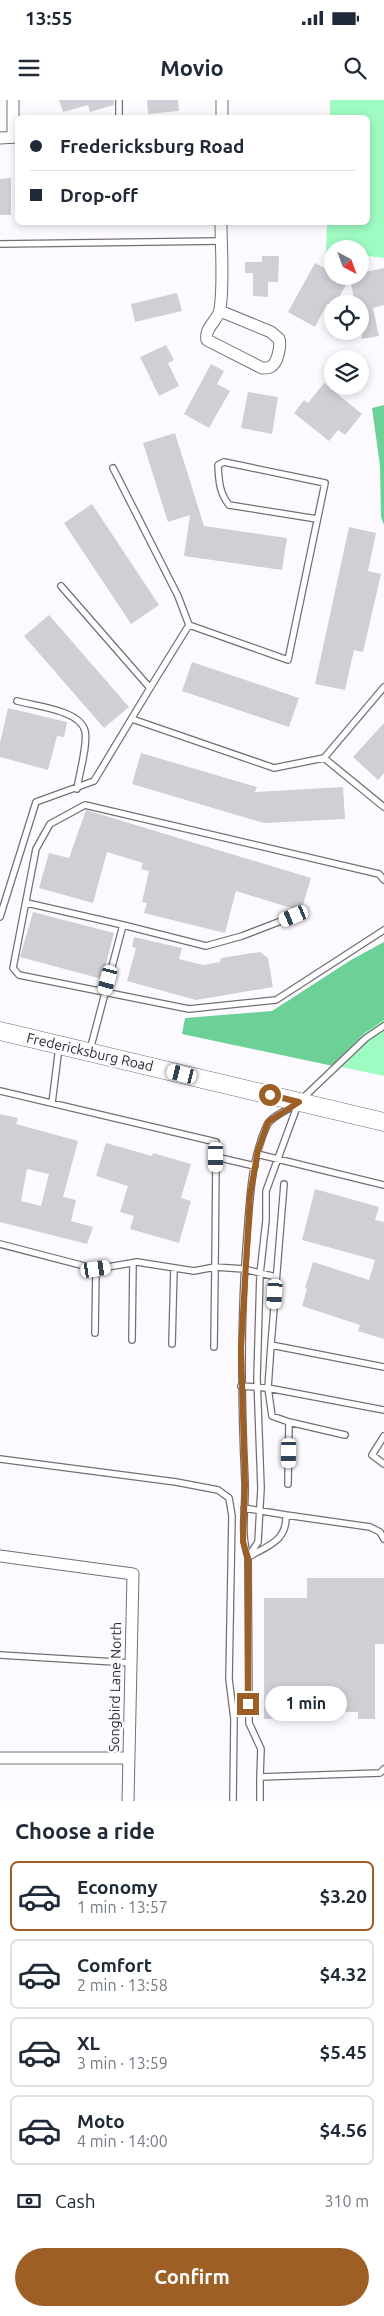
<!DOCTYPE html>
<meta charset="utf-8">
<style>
:root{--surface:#fff;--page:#f2f2f3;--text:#1f2937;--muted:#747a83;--line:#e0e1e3;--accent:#9d5f24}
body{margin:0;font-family:Ubuntu,sans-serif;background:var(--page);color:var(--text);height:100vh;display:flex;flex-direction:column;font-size:19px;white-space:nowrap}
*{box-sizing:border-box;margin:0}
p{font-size:16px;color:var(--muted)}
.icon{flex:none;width:28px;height:28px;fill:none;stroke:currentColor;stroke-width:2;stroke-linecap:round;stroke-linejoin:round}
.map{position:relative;height:1701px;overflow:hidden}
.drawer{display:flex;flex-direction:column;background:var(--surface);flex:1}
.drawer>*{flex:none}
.hud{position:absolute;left:15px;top:15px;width:355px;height:110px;border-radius:8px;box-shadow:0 2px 8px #0003;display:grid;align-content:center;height:110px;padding:0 15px;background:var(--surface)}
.needle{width:32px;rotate:139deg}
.fabs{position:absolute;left:324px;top:140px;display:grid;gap:10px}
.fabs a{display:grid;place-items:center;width:45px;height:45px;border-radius:50%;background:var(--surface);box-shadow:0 2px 8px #0003;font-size:25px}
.end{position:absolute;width:22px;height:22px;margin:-11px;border:6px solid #9d5f24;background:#fff;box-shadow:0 0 0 2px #fff}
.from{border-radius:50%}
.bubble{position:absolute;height:35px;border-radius:18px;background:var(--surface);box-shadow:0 2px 8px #0003;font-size:16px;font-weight:700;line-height:35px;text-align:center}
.car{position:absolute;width:15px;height:30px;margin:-15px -8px;border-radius:6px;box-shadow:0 0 4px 1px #0007;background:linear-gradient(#fff 24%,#345 0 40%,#fff 0 76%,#345 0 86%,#fff 0)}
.hud b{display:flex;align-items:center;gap:18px;height:48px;font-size:19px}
.hud b+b{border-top:1px solid var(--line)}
.hud i{width:12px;height:12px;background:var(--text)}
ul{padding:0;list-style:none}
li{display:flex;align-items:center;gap:15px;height:70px;margin:0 10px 8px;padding:0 5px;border:2px solid var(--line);border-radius:8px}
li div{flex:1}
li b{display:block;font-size:19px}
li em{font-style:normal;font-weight:700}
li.active{border-color:var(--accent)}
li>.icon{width:45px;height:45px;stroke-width:1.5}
h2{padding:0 15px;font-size:22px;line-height:60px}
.pay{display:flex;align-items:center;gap:12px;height:55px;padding:0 15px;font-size:19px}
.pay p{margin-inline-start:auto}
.primary-button{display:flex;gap:10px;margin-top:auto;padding:10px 15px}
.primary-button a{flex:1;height:58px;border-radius:30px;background:var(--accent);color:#fff;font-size:20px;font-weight:700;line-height:58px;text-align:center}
.status{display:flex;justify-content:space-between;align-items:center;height:35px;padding:0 25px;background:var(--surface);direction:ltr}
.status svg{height:14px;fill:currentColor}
header{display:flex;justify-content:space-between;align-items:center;height:65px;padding:0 15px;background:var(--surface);font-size:22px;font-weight:700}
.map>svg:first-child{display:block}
.green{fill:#9efbc2}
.forest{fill:#6cd197}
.building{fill:#d1ced6;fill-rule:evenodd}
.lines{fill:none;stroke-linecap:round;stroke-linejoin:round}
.service-casing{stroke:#746f76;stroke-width:8}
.minor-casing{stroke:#746f76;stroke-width:13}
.primary-casing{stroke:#746f76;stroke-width:19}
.service{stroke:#fff;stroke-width:5.5}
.minor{stroke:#fff;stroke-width:11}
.primary{stroke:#fff;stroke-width:18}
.route{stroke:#9d5f24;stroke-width:6}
.labels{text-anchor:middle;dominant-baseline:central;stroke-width:4.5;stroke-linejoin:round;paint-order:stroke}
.street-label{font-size:14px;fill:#2d2b2e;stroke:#fdfaff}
</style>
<div class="status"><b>13:55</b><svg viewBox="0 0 49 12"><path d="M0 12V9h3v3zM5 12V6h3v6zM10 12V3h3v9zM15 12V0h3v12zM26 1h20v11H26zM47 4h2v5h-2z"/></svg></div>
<header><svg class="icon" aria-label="menu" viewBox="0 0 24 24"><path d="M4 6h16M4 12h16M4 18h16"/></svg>Movio<svg class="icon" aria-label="search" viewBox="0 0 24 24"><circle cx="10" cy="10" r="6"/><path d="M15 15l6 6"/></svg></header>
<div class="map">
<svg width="384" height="1701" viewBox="0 0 384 1701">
<rect width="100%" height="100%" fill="#fdfaff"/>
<path class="green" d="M330,0H384V158L360,155V149H332V153L326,152L327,123L368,122V18L330,17Z
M384,868V976L266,951Z"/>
<path class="forest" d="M384,305V425L381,417L380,366L372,308Z
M384,842V920L363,934L333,966L182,934L185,918L272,911L351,860Z"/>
<path class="building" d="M59,0H114V5L90,12L88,5L63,12Z
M147,0H178L179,11L148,14Z
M11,78V115H0V79Z
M262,156H279L278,182H268V197L253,196V173H245V162H262Z
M315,163L332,172V176H360V173L384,168V205L373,208L379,236L362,239L360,204H355L350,178L335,204H327L315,227L288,212Z
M177,193L182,211L135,222L131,204Z
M166,245L174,260L168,263L179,286L159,296L140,257Z
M211,264L224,271L217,284L230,291L209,328L184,314Z
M324,283L362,314L345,335L338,330L329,341L294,313L304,300L308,303Z
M248,292L278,297L272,334L241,328Z
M175,333L204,426L287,438L282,470L184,456L190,415L168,422L143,343Z
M92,404L159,505L131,524L64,423Z
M349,427L376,433L368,471L381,474L363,552L354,550L345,590L315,584Z
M49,515L129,607L104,628L24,536Z
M192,562L299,598L289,627L182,591Z
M8,608L67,622L64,637L57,636L48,670L0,657V643Z
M384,623V673L378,680L353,657Z
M141,653L257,687L255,692L343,687L345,719L264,723L132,684Z
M86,710L311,778L301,811L236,791L225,833L144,813L147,803L142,802L149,771L141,769L143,763L107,752L93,803L39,788L49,753L69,758Z
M33,812L114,833L102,879L20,857Z
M134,837L182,848L179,859L203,865L220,862L221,858L260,852L268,858L273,887L196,900L127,881L136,848L132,847Z
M0,1014L18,1018L16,1024L78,1041L63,1097L76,1100L71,1121L93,1127L87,1144L0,1122ZM27,1069L49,1074L41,1106L21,1101Z
M106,1043L152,1056L153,1053L191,1064L181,1098L191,1101L179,1143L130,1129L134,1116L120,1112L128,1086L96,1076Z
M315,1089L379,1107L375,1120L384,1122V1239L358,1231L360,1225L302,1206L307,1189L305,1188L313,1162L369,1180L375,1160L302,1140Z
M307,1478H384V1544H375V1619H358V1612H313V1618L264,1619V1498H307Z"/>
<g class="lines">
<g class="service-casing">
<path id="service" d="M119,0V18
M0,144L221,141
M113,368L178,496L189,525
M150,588L189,525L288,560L325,383L224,362L218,365C219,381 219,392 229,405L317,419
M17,601C35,606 80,610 85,631C88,645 79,674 77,689
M132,619L274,668L324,658L384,587
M324,658L384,707
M384,780L379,774L85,705L50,724L36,749L13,868L19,875L189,909L276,900L384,830
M27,803L123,825L90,950
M0,817L36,702L94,681L150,588L61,486
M123,825L206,846L242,836L294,816
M0,991L216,1042V1057L255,1066
M302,999L366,938L384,926
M52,1003L59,947
M295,1005C287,1010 271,1017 267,1025C251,1060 250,1098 247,1136C240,1219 241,1300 245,1382C246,1408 240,1433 248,1457L249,1623L261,1649L260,1677L380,1673L384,1669
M257,1054L384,1085
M216,1057L215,1167L244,1169L276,1177
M284,1084L271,1245L384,1267
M0,1144L96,1169L137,1162L194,1171L215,1167L214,1247
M95,1233L96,1169
M132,1240L133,1163
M172,1244L174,1168
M241,1286L268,1288L271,1245
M289,1322L345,1335
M384,1336L372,1355L384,1364
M0,1359L176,1382L218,1390L229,1398L232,1416L229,1579L234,1619L233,1701
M288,1384L289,1322L272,1316L268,1288L384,1310
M244,1408L286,1415
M250,1456C270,1445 287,1440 286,1415L370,1427L380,1432L384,1439
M248,1457L258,1442L261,1388L257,1278L260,1174L266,1120V1091L298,1004
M0,1555L131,1563
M260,1677V1701"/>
</g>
<g class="minor-casing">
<path id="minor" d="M222,18V0
M13,37V0
M0,38L18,37
M220,211L271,232L279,239C281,245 278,264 270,267C268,268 265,268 262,268L207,240C204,227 219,220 220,209C224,185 221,148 221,122
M0,1456L133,1474L128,1701
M0,1658H129"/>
</g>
<g class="primary-casing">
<path id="primary" d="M0,931L384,1022"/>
</g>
<use href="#service" class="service"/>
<use href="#minor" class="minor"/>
<use href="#primary" class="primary"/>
</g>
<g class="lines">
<path class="route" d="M248,1604V1458L243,1442L245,1385L241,1248L250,1095L258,1050L268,1022L299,1002L270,995"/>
</g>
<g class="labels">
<g class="street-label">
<text transform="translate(90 952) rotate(13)">Fredericksburg Road</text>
<text transform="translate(115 1587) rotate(-89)">Songbird Lane North</text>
</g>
</g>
</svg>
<div class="fabs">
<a><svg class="needle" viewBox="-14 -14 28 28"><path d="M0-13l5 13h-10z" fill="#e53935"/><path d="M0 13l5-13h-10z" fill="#747a83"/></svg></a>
<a><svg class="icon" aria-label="locate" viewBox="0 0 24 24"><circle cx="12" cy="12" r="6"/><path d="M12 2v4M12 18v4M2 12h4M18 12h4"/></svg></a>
<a><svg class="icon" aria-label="layers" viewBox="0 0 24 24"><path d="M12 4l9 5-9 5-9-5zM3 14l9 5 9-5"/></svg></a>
</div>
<i class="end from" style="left:270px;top:995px"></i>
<i class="end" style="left:248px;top:1604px"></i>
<div class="bubble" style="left:265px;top:1586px;width:82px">1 min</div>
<i class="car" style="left:294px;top:816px;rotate:248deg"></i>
<i class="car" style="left:108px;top:880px;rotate:195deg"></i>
<i class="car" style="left:182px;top:974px;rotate:284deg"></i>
<i class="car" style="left:216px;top:1057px;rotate:180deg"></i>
<i class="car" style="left:96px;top:1169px;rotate:81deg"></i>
<i class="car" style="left:275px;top:1194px;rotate:184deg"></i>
<i class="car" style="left:289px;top:1353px;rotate:181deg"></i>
<div class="hud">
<b><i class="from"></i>Fredericksburg Road</b>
<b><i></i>Drop-off</b>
</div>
</div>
<section class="drawer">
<h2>Choose a ride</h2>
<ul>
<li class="active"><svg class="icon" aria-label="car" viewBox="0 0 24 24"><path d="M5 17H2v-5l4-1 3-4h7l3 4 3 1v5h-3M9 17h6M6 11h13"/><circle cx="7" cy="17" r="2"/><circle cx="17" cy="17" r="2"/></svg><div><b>Economy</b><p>1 min · 13:57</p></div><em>$3.20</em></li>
<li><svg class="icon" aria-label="car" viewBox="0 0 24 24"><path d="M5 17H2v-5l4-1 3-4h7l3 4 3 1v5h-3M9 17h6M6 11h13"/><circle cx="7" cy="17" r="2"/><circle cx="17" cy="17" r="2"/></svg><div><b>Comfort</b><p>2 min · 13:58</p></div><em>$4.32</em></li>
<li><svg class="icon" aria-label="car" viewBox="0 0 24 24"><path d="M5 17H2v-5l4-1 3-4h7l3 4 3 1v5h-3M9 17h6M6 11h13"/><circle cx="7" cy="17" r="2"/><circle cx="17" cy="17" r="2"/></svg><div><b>XL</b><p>3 min · 13:59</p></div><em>$5.45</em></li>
<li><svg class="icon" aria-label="car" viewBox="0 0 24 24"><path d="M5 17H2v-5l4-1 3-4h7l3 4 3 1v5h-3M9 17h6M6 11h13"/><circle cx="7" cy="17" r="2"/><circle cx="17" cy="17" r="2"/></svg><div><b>Moto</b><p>4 min · 14:00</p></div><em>$4.56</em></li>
</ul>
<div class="pay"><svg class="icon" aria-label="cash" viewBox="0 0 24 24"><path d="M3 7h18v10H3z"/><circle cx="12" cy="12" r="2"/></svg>Cash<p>310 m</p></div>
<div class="primary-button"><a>Confirm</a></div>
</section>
